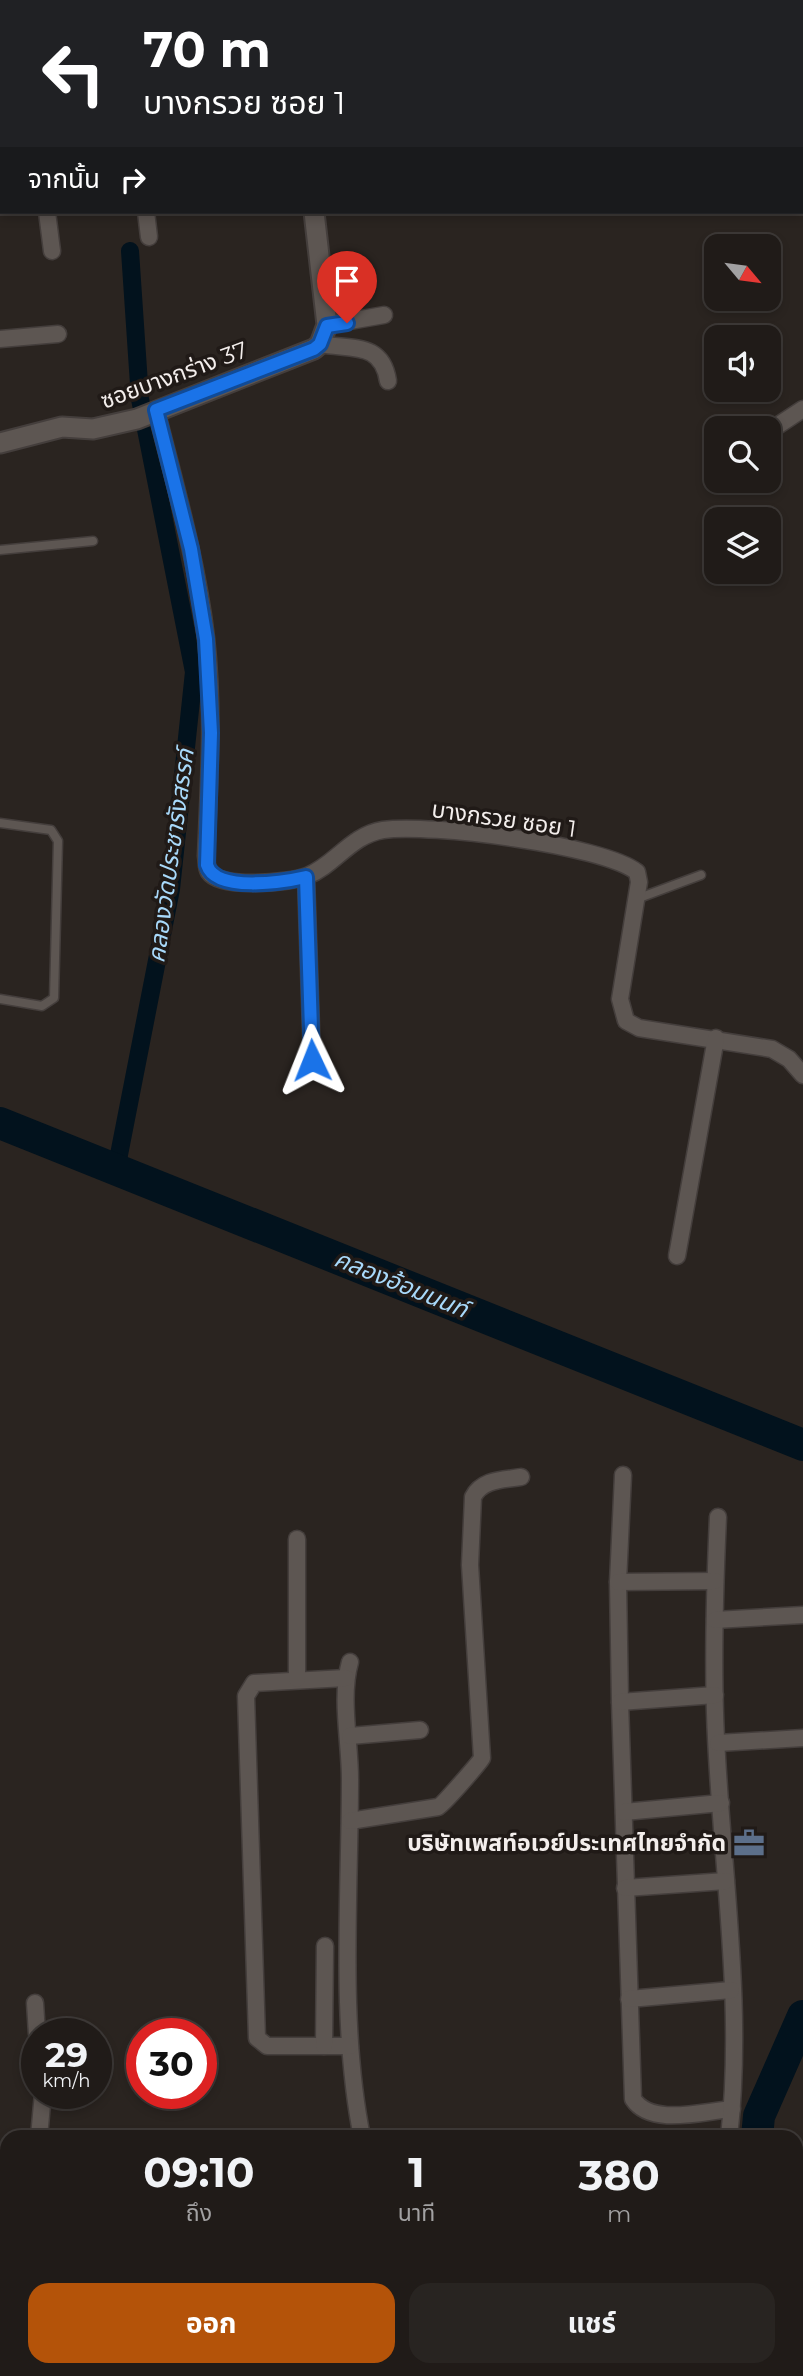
<!DOCTYPE html>
<html lang="th">
<head>
<meta charset="utf-8">
<style>
  :root { --surface:#201b18; --page:#282421; --text:#f1f3f6; --muted:#a2a1a2; --line:#3d3937; --accent:#b45309 }
  body { margin:0; font-family:Montserrat,"Noto Sans Thai",sans-serif; background:var(--page); color:var(--text); height:100vh; display:flex; flex-direction:column; font-size:26px; white-space:nowrap }
  * { box-sizing:border-box; margin:0 }
  p { font-size:23px; color:var(--muted) }
  .icon { flex:none; width:38px; height:38px; fill:none; stroke:currentColor; stroke-width:2; stroke-linecap:round; stroke-linejoin:round }
  .map { position:relative; flex:1; overflow:hidden }
  .drawer { position:absolute; left:0px; top:2130px; width:803px; height:247px; display:flex; flex-direction:column; background:var(--surface); border-radius:21px 21px 0 0; box-shadow:0 4px 10px #0003,0 0 0 2px var(--line) }
  .drawer>* { flex:none }
  .banner { position:absolute; left:0px; top:0px; width:803px; height:214px; box-shadow:0 4px 10px #0003,0 0 0 2px var(--line); background:#202124; color:#fff; overflow:hidden }
  .needle { width:46px; rotate:119deg }
  .tools { position:absolute; left:704px; top:234px; display:grid; gap:14px }
  .tools a { display:grid; place-items:center; width:77px; height:77px; border-radius:14px; background:var(--surface); box-shadow:0 4px 10px #0003,0 0 0 2px var(--line); font-size:35px }
  .speed { position:absolute; left:21px; top:2018px; display:flex; gap:14px; font-size:35px; font-weight:700; text-align:center }
  .speed>* { display:grid; place-content:center; width:91px; height:91px; border-radius:50%; background:var(--surface); box-shadow:0 4px 10px #0003,0 0 0 2px var(--line); line-height:1 }
  .speed small { font-size:18px; font-weight:400 }
  .speed .limit { border:10px solid #d22; background:#fff; color:#111 }
  .pin { position:absolute; display:grid; place-items:center; width:60px; height:60px; color:#fff; margin:-72px -30px; border-radius:50% 50% 50% 0; rotate:-45deg; box-shadow:0 0 7px #0007 }
  .pin .icon { rotate:45deg }
  .me { position:absolute; width:77px; margin:-38px; rotate:358deg; stroke-linejoin:round; filter:drop-shadow(0 0 5px #0008) }
  .turn { display:flex; align-items:center; gap:24px; height:147px; padding:0 28px; font-size:32px }
  .turn .icon { width:91px; height:91px; stroke-width:2.5 }
  .turn b { display:block; font-size:49px; line-height:60px }
  .then { display:flex; align-items:center; height:66px; padding:0 28px; background:#0003; gap:14px; font-size:26px }
  .eta { display:flex; justify-content:space-evenly; align-items:center; height:119px; text-align:center }
  .eta b { font-size:42px; font-weight:700; line-height:49px }
  .cta { display:flex; gap:14px; margin-top:auto; padding:14px 28px }
  .cta a { flex:1; height:80px; border-radius:21px; background:var(--accent); color:#fff; font-size:28px; font-weight:700; line-height:80px; text-align:center }
  .cta a+a { background:var(--page); color:var(--text) }
  .map>svg:first-child { display:block }
  .lines { fill:none; stroke-linecap:round; stroke-linejoin:round }
  .canal { stroke:#02121d; stroke-width:18 }
  .river { stroke:#02121d; stroke-width:32 }
  .service-casing { stroke:#443e3c; stroke-width:11 }
  .minor-casing { stroke:#443e3c; stroke-width:19 }
  .tertiary-casing { stroke:#443e3c; stroke-width:23 }
  .secondary-casing { stroke:#443e3c; stroke-width:23 }
  .primary-casing { stroke:#443e3c; stroke-width:23 }
  .service { stroke:#5d5652; stroke-width:8 }
  .minor { stroke:#5d5652; stroke-width:16 }
  .tertiary { stroke:#5d5652; stroke-width:19 }
  .secondary { stroke:#857255; stroke-width:19 }
  .primary { stroke:#ad8f57; stroke-width:19 }
  .route-casing { stroke:#114b97; stroke-width:18 }
  .route { stroke:#1a73e8; stroke-width:12 }
  .labels { text-anchor:middle; stroke-width:7; stroke-linejoin:round; paint-order:stroke }
  .street-label { font-size:23px; fill:#f3eeec; stroke:#201a17 }
  .poi-label { font-size:23px; font-weight:bold; fill:#f3eeec; stroke:#201a17; text-anchor:end }
  .water-label { font-size:24px; font-style:italic; fill:#a8d9fa; stroke:#201a17 }
</style>
</head>
<body>
<div class="map">
<svg width="803" height="2376" viewBox="0 0 803 2376">
  <rect width="100%" height="100%" fill="#2a2420"/>
  <g class="lines">
    <path class="canal" d="M116 1170 171 889 194 672 140 399 130 251"/>
    <g class="river">
      <path d="M0 1123 803 1445"/>
      <path d="M757 2137 759 2116 803 2016"/>
      <path d="M796 2222 803 2219"/>
    </g>
    <defs>
      <g id="service">
        <path d="M644 0 647 2"/>
        <path d="M692 0V2"/>
        <path d="M0 95 2 94"/>
        <path d="M0 550 93 541"/>
        <path d="M0 823 51 830 58 841 54 998 42 1006 0 999"/>
        <path d="M639 898 701 875"/>
        <path d="M21 2376V2370"/>
      </g>
      <g id="minor">
        <path d="M19 0V2"/>
        <path d="M123 0V2"/>
        <path d="M47 212 52 251"/>
        <path d="M146 212 149 237"/>
        <path d="M327 325 384 315"/>
        <path d="M0 339 58 334"/>
        <path d="M320 344C351 350 382 341 388 381"/>
        <path d="M156 410C175 485 197 561 206 638 214 711 209 784 206 856 207 861 206 867 209 872 220 889 289 883 307 876 335 865 351 835 383 830 429 823 603 845 637 872L639 882 620 999 626 1021 639 1028 772 1049 789 1059 803 1075"/>
        <path d="M768 432 803 409"/>
        <path d="M306 877 312 1060"/>
        <path d="M677 1256 716 1038"/>
        <path d="M623 1475 618 1582 620 1702 633 2099C651 2127 704 2111 732 2109"/>
        <path d="M718 1517C715 1582 713 1648 715 1713 719 1852 745 1998 729 2137"/>
        <path d="M618 1582 715 1581"/>
        <path d="M715 1620 803 1615"/>
        <path d="M350 1662C340 1697 350 1742 350 1779 350 1894 339 2024 362 2137"/>
        <path d="M346 1678 254 1683 246 1696 257 2038 267 2046H350"/>
        <path d="M297 1679V1539"/>
        <path d="M620 1702 715 1695"/>
        <path d="M350 1736 420 1730"/>
        <path d="M718 1743 803 1738"/>
        <path d="M624 1812 721 1803"/>
        <path d="M350 1821 438 1807C443 1805 480 1762 482 1758L470 1565 473 1497C482 1479 503 1480 521 1477"/>
        <path d="M625 1888 726 1881"/>
        <path d="M629 1999 731 1990"/>
        <path d="M35 2003 37 2034"/>
        <path d="M324 2046 325 1946"/>
        <path d="M39 2137 43 2093"/>
        <path d="M0 2338H7"/>
        <path d="M87 2370 98 2376"/>
        <path d="M758 2376 759 2370"/>
      </g>
      <g id="tertiary">
        <path d="M292 0V2"/>
        <path d="M0 443 62 427 93 429 137 419 314 349 320 344 327 325 314 212"/>
      </g>
      <g id="secondary">
        <path d="M0 2277 7 2281"/>
        <path d="M168 2370 180 2376"/>
        <path d="M416 2370 429 2376"/>
      </g>
      <g id="primary">
        <path d="M0 2157 7 2160"/>
        <path d="M0 2183 7 2187"/>
        <path d="M0 2240 7 2244"/>
        <path d="M233 2370 246 2376"/>
        <path d="M340 2370 353 2376"/>
      </g>
    </defs>
    <use href="#service" class="service-casing"/>
    <use href="#minor" class="minor-casing"/>
    <use href="#tertiary" class="tertiary-casing"/>
    <use href="#secondary" class="secondary-casing"/>
    <use href="#primary" class="primary-casing"/>
    <use href="#service" class="service"/>
    <use href="#minor" class="minor"/>
    <use href="#tertiary" class="tertiary"/>
    <use href="#secondary" class="secondary"/>
    <use href="#primary" class="primary"/>
  </g>
  <g class="lines">
    <defs>
      <path id="route" d="M312 1060 306 877C284 882 216 893 207 865L211 733 206 639 191 549 156 410 314 349 320 344 327 326 347 323"/>
    </defs>
    <use href="#route" class="route-casing"/>
    <use href="#route" class="route"/>
  </g>
  <defs>
    <symbol id="office-bare" viewBox="-9 -9 18 18"><path d="M-6-3h4V-5.5h4V-3h4V5H-6ZM-1-4.5V-3h2v-1.5ZM-6 0V1H6V0Z" fill="#5c6f8a" stroke="#201a17" stroke-width="2.5" paint-order="stroke"/></symbol>
  </defs>
  <g fill-rule="evenodd">
    <use href="#office-bare" x="727" y="1821" width="44" height="44"/>
  </g>
  <g class="labels">
    <g class="street-label">
      <text transform="translate(174 375) rotate(-20)" y="8">ซอยบางกร่าง 37</text>
      <text transform="translate(504 819) rotate(8)" y="8">บางกรวย ซอย 1</text>
    </g>
    <g class="poi-label">
      <text x="726" y="1851">บริษัทเพสท์อเวย์ประเทศไทยจำกัด</text>
    </g>
    <g class="water-label">
      <text transform="translate(171 856) rotate(-82)" y="8">คลองวัดประชารังสรรค์</text>
      <text transform="translate(401 1284) rotate(22)" y="8">คลองอ้อมนนท์</text>
    </g>
  </g>
</svg>
<div class="tools">
<a><svg class="needle" viewBox="-14 -14 28 28"><path d="M0-13l5 13h-10z" fill="#e53935"/><path d="M0 13l5-13h-10z" fill="#a2a1a2"/></svg></a>
<a><svg class="icon" aria-label="sound" viewBox="0 0 24 24"><path d="M4 9h4l5-4v14l-5-4H4zM17 9q2 3 0 6"/></svg></a>
<a><svg class="icon" aria-label="search" viewBox="0 0 24 24"><circle cx="10" cy="10" r="6"/><path d="M15 15l6 6"/></svg></a>
<a><svg class="icon" aria-label="layers" viewBox="0 0 24 24"><path d="M12 4l9 5-9 5-9-5zM3 14l9 5 9-5"/></svg></a>
</div>
<div class="speed"><div>29<small>km/h</small></div><div class="limit">30</div></div>
<div class="pin" style="left:347px;top:323px;background:#d93025"><svg class="icon" aria-label="arrive" viewBox="0 0 24 24"><path d="M6 21V4h12l-3 4 3 4H6"/></svg></div>
<svg class="me" style="left:312px;top:1060px" viewBox="-20 -20 40 40"><path d="M0-17L14 15 0 8-14 15z" fill="#1a73e8" stroke="#fff" stroke-width="4"/></svg>
<div class="banner">
<div class="turn"><svg class="icon" aria-label="left" viewBox="0 0 24 24"><path d="M17 20v-9H6M10 6l-5 5 5 5"/></svg><div><b>70 m</b>บางกรวย ซอย 1</div></div>
<div class="then">จากนั้น<svg class="icon" aria-label="right" viewBox="0 0 24 24"><path d="M7 20v-9h11M14 6l5 5-5 5"/></svg></div>
</div>
<section class="drawer">
<div class="eta">
<div><b>09:10</b><p>ถึง</p></div>
<div><b>1</b><p>นาที</p></div>
<div><b>380</b><p>m</p></div>
</div>
<div class="cta"><a>ออก</a><a>แชร์</a></div>
</section>
</div>
</body>
</html>
